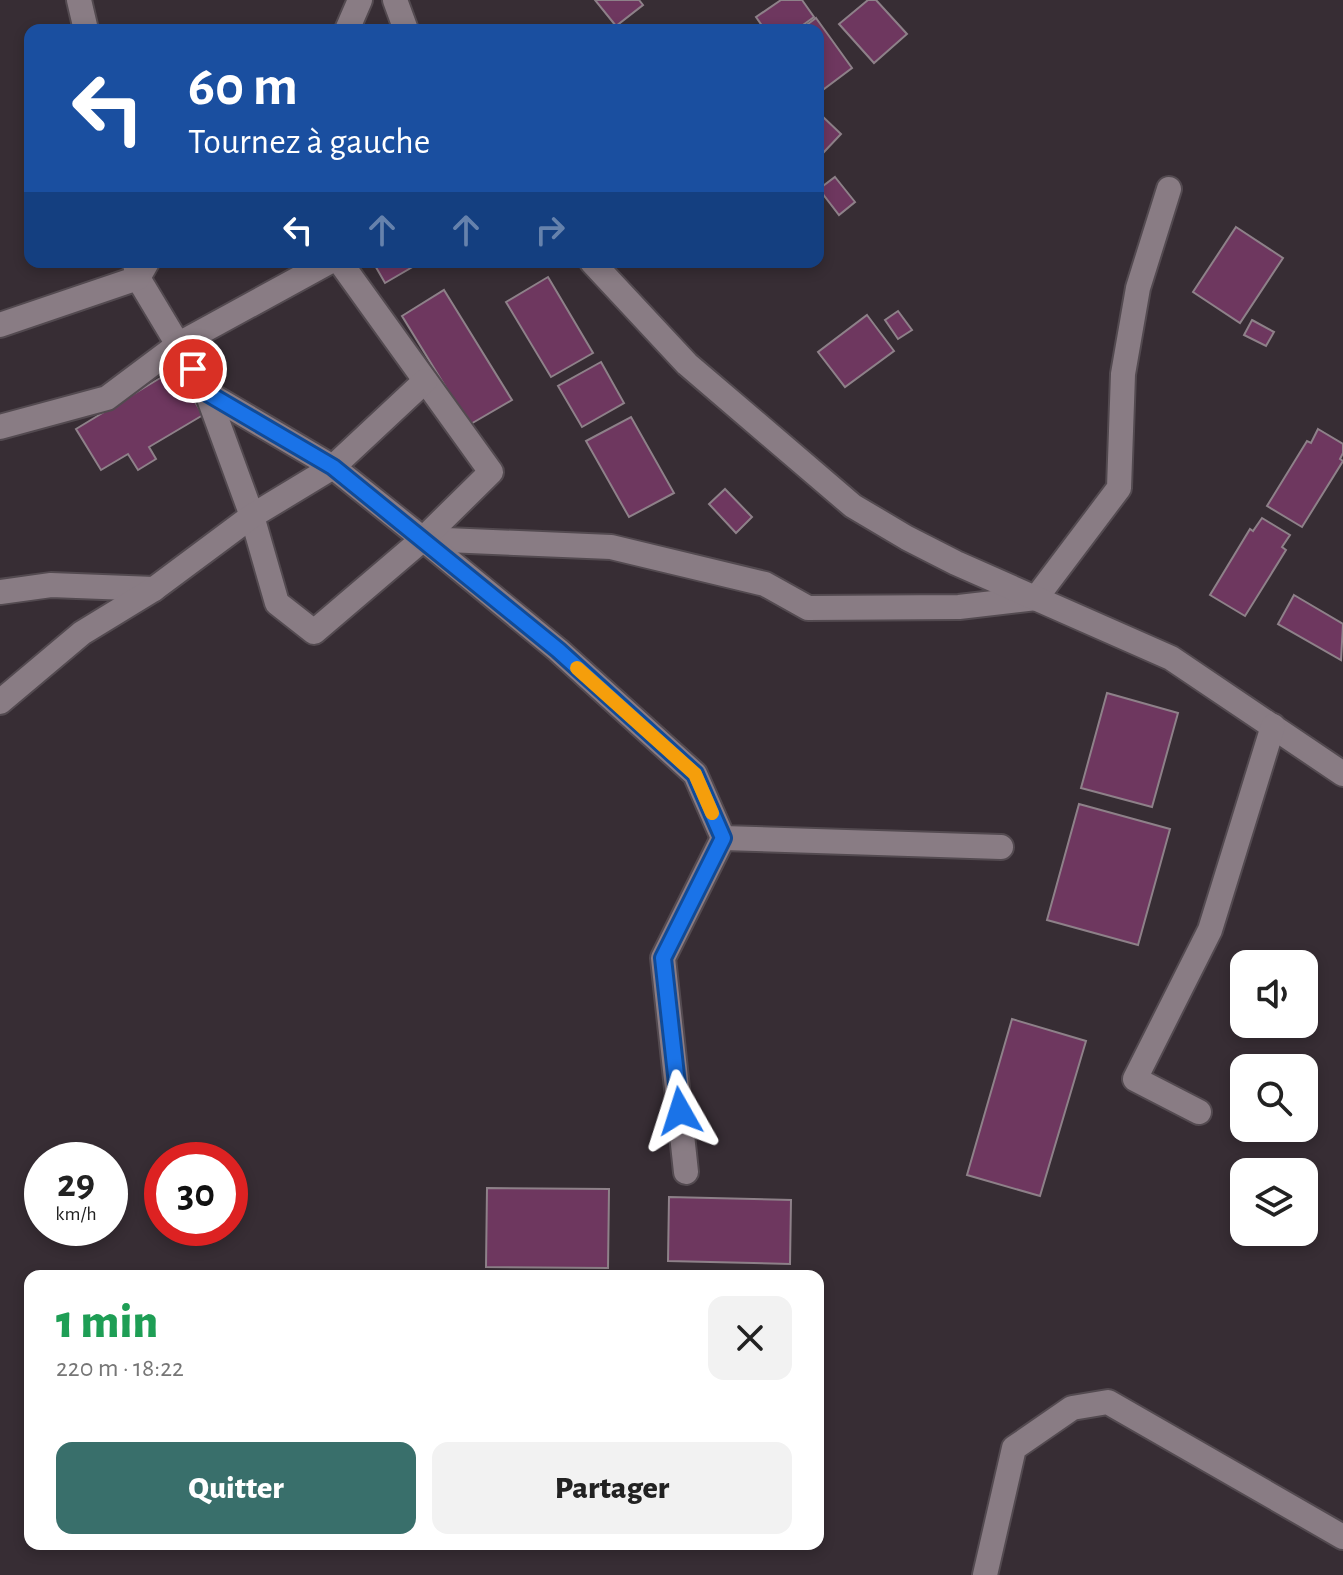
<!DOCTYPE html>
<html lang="fr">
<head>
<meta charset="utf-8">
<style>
  :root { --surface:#fff; --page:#f2f2f2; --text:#222; --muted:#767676; --accent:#396f6b }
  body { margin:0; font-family:"Alegreya Sans",sans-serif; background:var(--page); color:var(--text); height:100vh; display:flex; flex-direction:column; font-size:30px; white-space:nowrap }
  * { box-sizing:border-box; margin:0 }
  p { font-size:26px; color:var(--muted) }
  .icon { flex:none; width:44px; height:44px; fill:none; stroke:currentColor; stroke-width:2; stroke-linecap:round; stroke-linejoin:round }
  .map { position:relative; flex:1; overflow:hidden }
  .details { position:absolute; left:24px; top:1270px; width:800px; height:280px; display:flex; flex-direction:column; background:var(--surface); border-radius:16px; box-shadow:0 4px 12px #0003 }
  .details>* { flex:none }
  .banner { position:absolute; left:24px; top:24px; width:800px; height:244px; border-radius:16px; box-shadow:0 4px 12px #0003; background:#1a4fa0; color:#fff; overflow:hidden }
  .fabs { position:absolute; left:1230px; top:950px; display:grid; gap:16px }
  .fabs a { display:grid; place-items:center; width:88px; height:88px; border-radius:16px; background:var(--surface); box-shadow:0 4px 12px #0003; font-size:40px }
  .speed { position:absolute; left:24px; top:1142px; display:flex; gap:16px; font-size:40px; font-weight:700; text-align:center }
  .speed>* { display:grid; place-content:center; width:104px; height:104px; border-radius:50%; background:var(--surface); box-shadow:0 4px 12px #0003; line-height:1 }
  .speed small { font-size:20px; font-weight:400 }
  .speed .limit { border:12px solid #d22; background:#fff; color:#111 }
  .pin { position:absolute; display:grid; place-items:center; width:68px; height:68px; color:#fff; margin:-34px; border:4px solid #fff; border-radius:50%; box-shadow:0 2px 8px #0007 }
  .me { position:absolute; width:88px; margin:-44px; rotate:354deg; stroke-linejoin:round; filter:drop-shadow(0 0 6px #0008) }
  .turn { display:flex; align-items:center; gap:28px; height:168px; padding:0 32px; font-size:36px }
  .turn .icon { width:104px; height:104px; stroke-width:2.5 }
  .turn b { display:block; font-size:56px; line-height:68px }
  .lanes { display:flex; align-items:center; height:76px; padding:0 32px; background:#0003; justify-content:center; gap:40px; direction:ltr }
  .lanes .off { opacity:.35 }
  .round { display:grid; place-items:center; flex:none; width:84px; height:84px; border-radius:16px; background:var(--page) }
  .summary { display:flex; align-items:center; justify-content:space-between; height:136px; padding:0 32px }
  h1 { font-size:48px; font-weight:800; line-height:60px; color:#1e9e55 }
  .cta { display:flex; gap:16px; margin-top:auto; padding:16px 32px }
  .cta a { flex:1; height:92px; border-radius:16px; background:var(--accent); color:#fff; font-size:32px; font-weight:800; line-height:92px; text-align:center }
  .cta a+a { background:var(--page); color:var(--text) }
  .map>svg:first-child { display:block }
  .building { fill:#6e375f; stroke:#8e8189; stroke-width:2 }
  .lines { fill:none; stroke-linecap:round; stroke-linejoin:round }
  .minor-casing { stroke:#534a50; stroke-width:28 }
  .minor { stroke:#897c84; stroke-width:24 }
  .route-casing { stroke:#114b97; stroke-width:20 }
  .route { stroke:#1a73e8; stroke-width:14 }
  .slow { stroke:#f59e0b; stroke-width:14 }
</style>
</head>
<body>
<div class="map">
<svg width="1343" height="1575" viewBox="0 0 1343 1575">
  <rect width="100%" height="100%" fill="#372d34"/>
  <g class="building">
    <path d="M595 0H639L643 5 616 26Z"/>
    <path d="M781 0H802L814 17 796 30H765L756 17Z"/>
    <path d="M868 0H876L907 34 874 63 839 24Z"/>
    <path d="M816 18 852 68 820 92 818 30H800Z"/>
    <path d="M821 115 841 134 824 152 818 146V119Z"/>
    <path d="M835 177 855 202 839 215 819 189Z"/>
    <path d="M1236 227 1283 258 1240 323 1193 292Z"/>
    <path d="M373 262H421L385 283Z"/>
    <path d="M548 277 593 353 551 377 506 302Z"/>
    <path d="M444 290 512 400 469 425 402 316Z"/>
    <path d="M898 311 912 330 898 339 885 320Z"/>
    <path d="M867 315 894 351 845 387 818 352Z"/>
    <path d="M1252 320 1274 332 1266 346 1244 335Z"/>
    <path d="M601 362 624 403 582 427 558 386Z"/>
    <path d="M175 369 203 415 149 447 156 459 138 470 128 454 101 470 76 429Z"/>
    <path d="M631 417 674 493 629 517 586 441Z"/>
    <path d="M1318 429 1343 444V453L1340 459 1343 461 1302 527 1267 506 1307 441 1311 443Z"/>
    <path d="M725 489 752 517 736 533 709 504Z"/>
    <path d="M1262 518 1290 535 1282 547 1286 550 1245 616 1210 595 1250 529 1253 531Z"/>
    <path d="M1294 595 1343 624 1341 660 1278 624Z"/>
    <path d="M1107 693 1178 713 1152 807 1081 788Z"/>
    <path d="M1079 804 1170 829 1138 945 1047 920Z"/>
    <path d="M1012 1019 1086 1041 1040 1196 967 1175Z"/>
    <path d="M487 1188 609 1189 608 1268 486 1267Z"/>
    <path d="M669 1197 791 1200 790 1264 668 1261Z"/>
  </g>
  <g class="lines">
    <defs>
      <g id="minor">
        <path d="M79 0 86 30"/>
        <path d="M395 0 406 30"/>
        <path d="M347 30 360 0"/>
        <path d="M147 262 138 278 207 393 333 467 423 539 611 547 765 584 808 608 959 607 1036 598 1119 488 1123 374 1138 288 1169 189"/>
        <path d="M592 262 687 364 853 506 907 538 956 563 1171 658 1343 774"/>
        <path d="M0 325 138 278 135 264"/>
        <path d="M207 393 252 516 277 603 314 632 423 539 491 472 340 262"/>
        <path d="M0 427 107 398 179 344 329 262"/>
        <path d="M423 539 558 650 695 774 723 838 1001 847"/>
        <path d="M0 592 51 585 154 589"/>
        <path d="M0 702 82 633 154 589 252 516 333 467 425 381"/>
        <path d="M1199 1112 1135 1079 1210 930 1273 726"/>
        <path d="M686 1172 663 958 723 838"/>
        <path d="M985 1575 1014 1448 1072 1408 1108 1402 1343 1537"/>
      </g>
    </defs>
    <use href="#minor" class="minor-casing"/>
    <use href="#minor" class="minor"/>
  </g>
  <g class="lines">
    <defs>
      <path id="route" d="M193 369 207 393 333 467 558 650 695 774 723 838 663 958 680 1111"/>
    </defs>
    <use href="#route" class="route-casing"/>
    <use href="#route" class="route"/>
    <path class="slow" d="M577 668 695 774 712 813"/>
  </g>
</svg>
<div class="fabs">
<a><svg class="icon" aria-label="sound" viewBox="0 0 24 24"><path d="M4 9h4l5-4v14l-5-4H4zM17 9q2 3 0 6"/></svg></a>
<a><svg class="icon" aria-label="search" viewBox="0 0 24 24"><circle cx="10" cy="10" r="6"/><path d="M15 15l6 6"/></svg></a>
<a><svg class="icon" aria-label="layers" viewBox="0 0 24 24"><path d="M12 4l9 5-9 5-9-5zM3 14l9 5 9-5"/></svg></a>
</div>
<div class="speed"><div>29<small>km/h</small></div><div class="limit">30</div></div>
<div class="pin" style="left:193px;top:369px;background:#d93025"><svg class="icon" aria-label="arrive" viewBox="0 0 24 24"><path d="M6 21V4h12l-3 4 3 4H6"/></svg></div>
<svg class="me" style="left:680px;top:1111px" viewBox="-20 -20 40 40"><path d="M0-17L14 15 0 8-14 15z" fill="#1a73e8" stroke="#fff" stroke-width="4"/></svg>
<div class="banner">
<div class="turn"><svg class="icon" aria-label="left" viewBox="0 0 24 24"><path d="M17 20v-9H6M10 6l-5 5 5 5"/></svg><div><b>60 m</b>Tournez à gauche</div></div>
<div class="lanes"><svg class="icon" aria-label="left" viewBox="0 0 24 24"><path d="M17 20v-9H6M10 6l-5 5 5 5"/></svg><svg class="icon off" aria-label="ahead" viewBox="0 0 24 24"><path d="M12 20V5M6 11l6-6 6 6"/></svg><svg class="icon off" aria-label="ahead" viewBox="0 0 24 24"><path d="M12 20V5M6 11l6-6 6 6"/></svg><svg class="icon off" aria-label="right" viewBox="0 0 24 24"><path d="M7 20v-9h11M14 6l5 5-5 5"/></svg></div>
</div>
<section class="details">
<div class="summary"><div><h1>1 min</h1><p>220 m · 18:22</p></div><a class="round"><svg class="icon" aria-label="close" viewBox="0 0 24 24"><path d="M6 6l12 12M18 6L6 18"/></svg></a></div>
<div class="cta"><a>Quitter</a><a>Partager</a></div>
</section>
</div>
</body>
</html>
